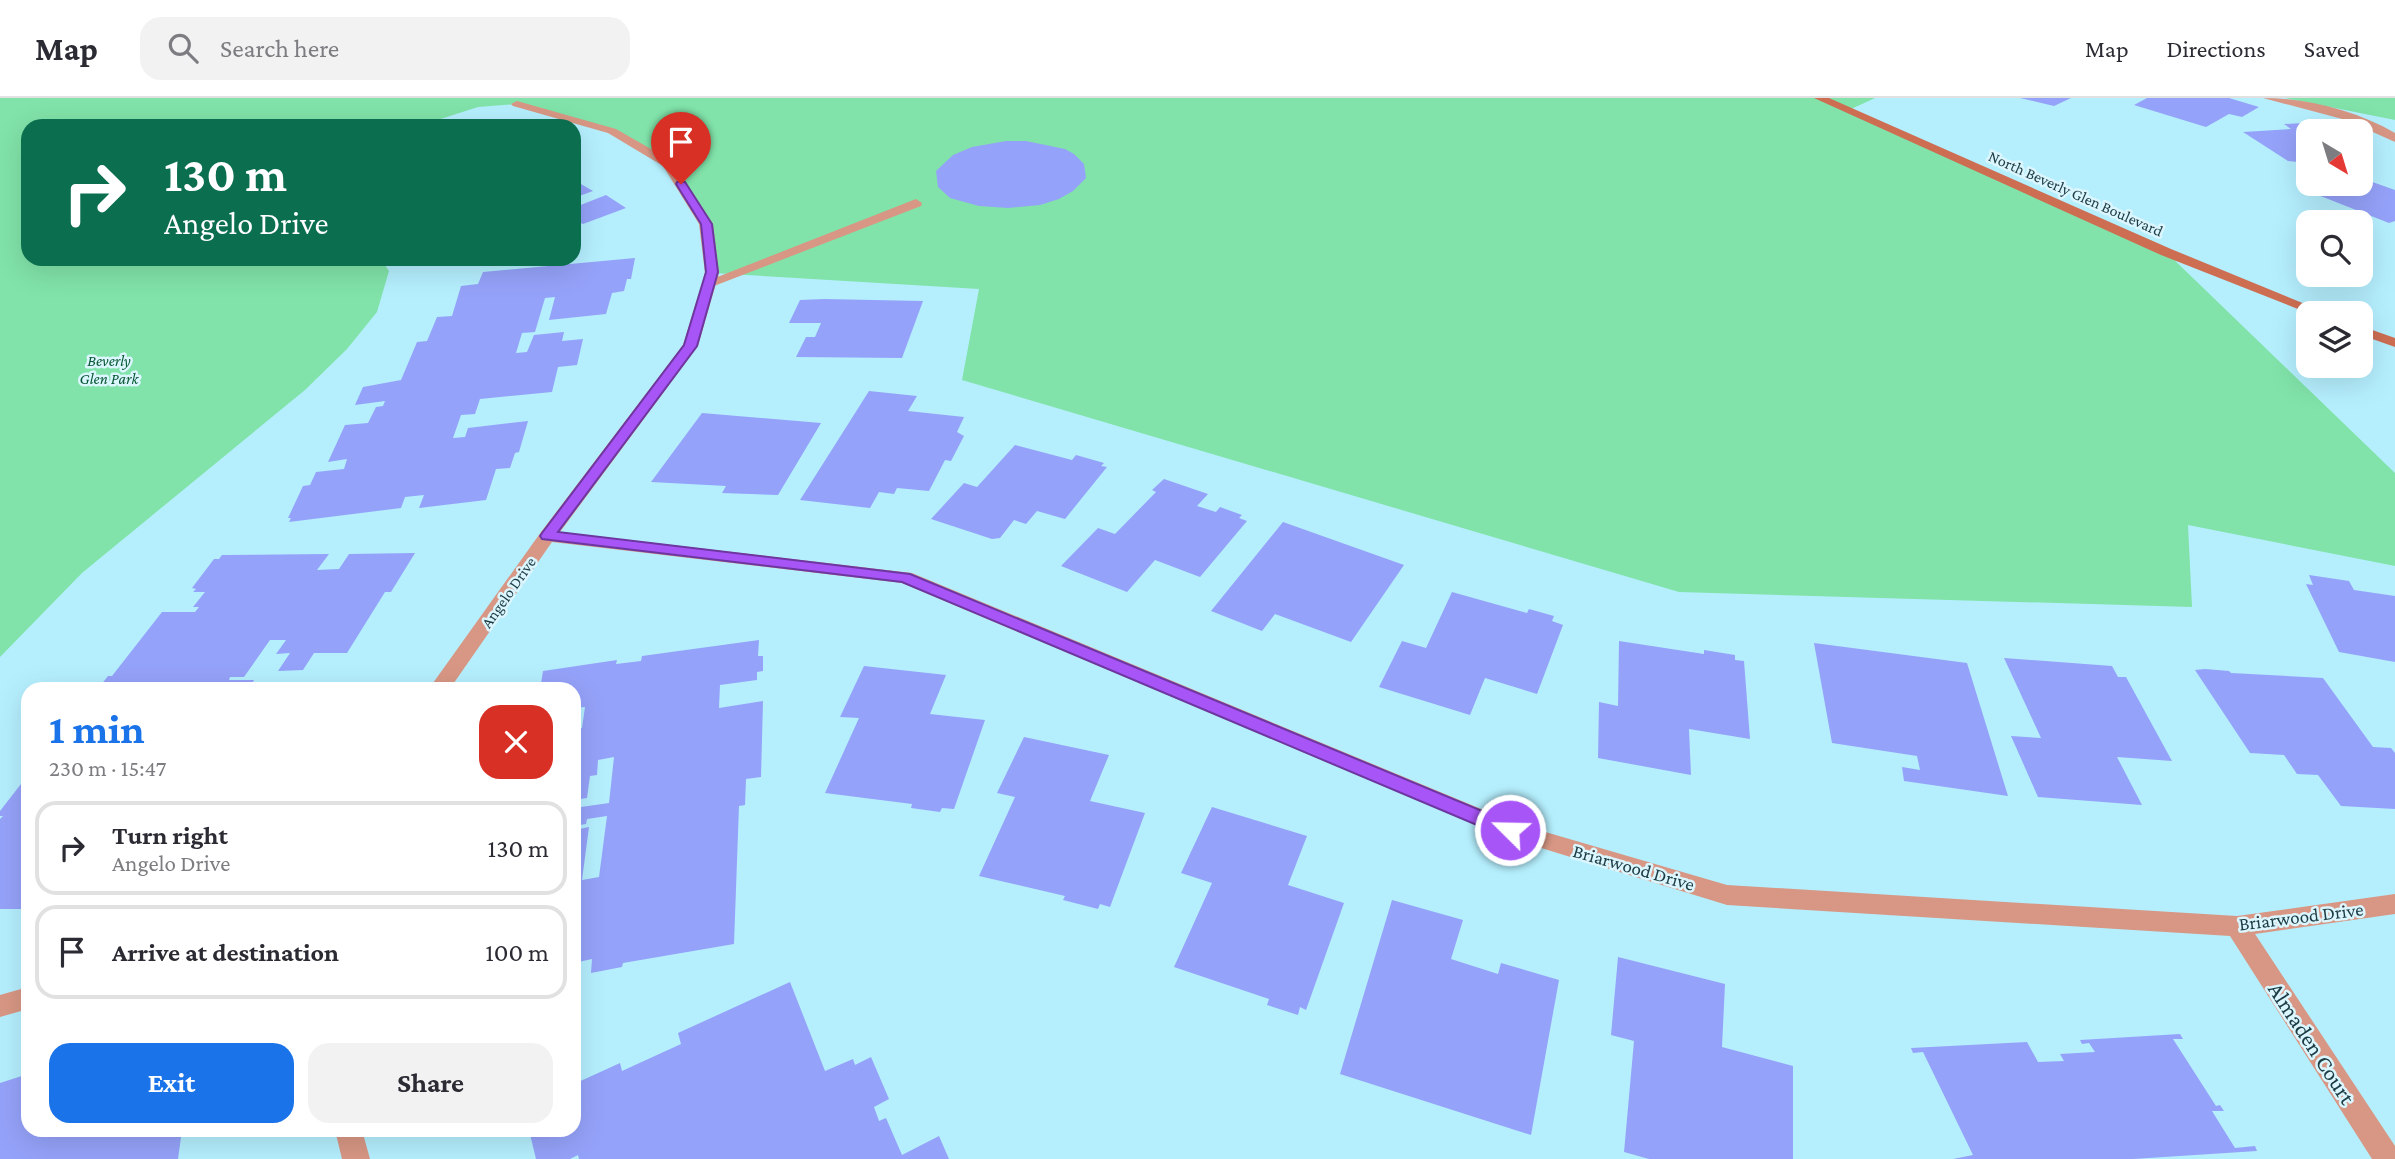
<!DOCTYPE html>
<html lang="en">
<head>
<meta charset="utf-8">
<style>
  :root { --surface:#fff; --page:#f2f2f3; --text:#2b2b33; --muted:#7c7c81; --line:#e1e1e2; --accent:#1a73e8 }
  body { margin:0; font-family:"Crimson Pro",serif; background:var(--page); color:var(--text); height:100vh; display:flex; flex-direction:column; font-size:26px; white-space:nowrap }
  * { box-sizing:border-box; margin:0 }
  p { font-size:23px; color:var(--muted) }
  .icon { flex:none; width:38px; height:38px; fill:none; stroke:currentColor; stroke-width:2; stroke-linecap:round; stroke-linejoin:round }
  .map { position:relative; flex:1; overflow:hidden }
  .sheet { position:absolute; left:21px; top:584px; width:560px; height:455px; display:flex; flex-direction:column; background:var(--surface); border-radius:21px; box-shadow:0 7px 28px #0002 }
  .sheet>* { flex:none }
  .hud { position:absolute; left:21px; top:21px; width:560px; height:147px; border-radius:21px; box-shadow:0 7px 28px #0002; background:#0b6e4f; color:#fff; overflow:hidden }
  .needle { width:46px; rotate:142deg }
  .tools { position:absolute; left:2296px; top:21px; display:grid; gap:14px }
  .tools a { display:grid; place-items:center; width:77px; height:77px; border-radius:14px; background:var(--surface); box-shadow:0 7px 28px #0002; font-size:35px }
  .pin { position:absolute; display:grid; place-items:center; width:60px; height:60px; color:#fff; margin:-72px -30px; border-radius:50% 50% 50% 0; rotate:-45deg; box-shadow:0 0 7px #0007 }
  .pin .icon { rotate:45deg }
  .me { position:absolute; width:77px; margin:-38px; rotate:293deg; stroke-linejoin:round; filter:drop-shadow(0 0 5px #0008) }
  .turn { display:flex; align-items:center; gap:24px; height:147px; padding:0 28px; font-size:32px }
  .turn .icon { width:91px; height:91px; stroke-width:2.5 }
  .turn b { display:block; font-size:49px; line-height:60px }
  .round { display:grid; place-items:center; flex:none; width:74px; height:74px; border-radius:21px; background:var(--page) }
  .head { display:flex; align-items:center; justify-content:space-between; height:119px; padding:0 28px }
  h1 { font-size:42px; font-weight:700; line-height:52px; color:var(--accent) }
  .cta { display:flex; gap:14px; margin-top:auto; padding:14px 28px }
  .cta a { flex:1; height:80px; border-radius:21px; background:var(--accent); color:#fff; font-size:28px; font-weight:700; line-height:80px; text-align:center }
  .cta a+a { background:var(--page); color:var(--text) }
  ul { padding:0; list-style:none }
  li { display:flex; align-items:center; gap:21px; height:94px; margin:0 14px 10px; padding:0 14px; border:4px solid var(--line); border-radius:21px }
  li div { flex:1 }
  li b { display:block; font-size:26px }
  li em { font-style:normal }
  header { display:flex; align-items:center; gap:42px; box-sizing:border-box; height:98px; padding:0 35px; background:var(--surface); border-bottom:2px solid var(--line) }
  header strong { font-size:33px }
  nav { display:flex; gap:38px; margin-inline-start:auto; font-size:24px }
  .search { width:490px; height:63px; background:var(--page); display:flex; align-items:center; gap:18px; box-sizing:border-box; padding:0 24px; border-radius:21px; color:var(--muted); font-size:26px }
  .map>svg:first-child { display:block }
  .green { fill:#81e3a9 }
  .building { fill:#95a2f9 }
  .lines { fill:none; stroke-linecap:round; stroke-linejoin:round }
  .service { fill:#d89784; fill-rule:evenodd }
  .minor { fill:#d89784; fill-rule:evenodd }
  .secondary { fill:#cd6e53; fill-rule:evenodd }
  .route { fill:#a855f7; stroke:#6d37a1; stroke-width:2 }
  .labels { text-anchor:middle; stroke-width:5; stroke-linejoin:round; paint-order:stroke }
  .far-street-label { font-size:16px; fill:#1c3b42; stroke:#dbf6fe }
  .far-park-label { font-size:16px; font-style:italic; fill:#085833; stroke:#dbf6fe }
  .street-label { font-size:19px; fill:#1c3b42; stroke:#dbf6fe }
  .near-street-label { font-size:23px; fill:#1c3b42; stroke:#dbf6fe }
</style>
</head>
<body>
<header>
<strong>Map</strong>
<div class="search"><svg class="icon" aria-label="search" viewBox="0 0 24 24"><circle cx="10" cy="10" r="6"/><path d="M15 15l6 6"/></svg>Search here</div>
<nav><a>Map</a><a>Directions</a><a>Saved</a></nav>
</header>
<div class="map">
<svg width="2395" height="1061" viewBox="0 0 2395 1061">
  <rect width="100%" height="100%" fill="#b5effe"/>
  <g class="green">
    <path d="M0 0H1875L1849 12 2166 154 2395 375V468L2188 427 2192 509 1679 494 962 282 979 191 712 175 706 126 668 66 612 33 518 6 478 9 419 28H28V161H381L389 173 377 214 347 251 305 292 82 475 0 559Z"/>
    <path d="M2285 0H2395V22Z"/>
  </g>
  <g class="building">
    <path d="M2020 0H2071L2054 8Z"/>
    <path d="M2147 0H2229L2259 9 2242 19 2229 16 2206 29 2134 7Z"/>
    <path d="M2323 24 2341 33H2308V65L2288 63 2243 34 2291 31 2284 26Z"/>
    <path d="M1006 43H1026L1065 51 1074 56 1084 66 1086 80 1073 93 1059 101 1040 107 1008 110 979 108 950 100 938 89 936 73 953 57 972 49Z"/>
    <path d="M2361 80 2395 92V123L2389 125 2318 97 2322 96 2317 94 2328 90 2361 86Z"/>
    <path d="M574 82 593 93 574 100Z"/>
    <path d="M606 97 626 110 583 126 574 122V105L578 108Z"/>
    <path d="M635 160 631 181H627L624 193 612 195 606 216 549 222 555 199 545 200 535 234 522 235 516 255 527 254 534 237 564 234 562 243 583 241 577 267 558 269 552 294 480 301 475 316 461 317 453 340 465 339 468 330 528 323 519 354 515 355 510 370 496 371 486 402 419 410 424 397 405 399 401 410 289 424 291 420H288L303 388 310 387 316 374 344 371 347 361 328 364 345 327 368 325 376 309 383 308 385 303 355 307 363 289 401 282 417 244 427 243 437 219 452 218 461 188 478 186 483 174Z"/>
    <path d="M824 201 923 203 902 260 796 259 806 239H815L821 225H789L800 202Z"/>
    <path d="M869 293 917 298 908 313 964 319 957 334 964 338 951 363 945 362 929 393 897 390 894 396 879 394 870 410 800 402Z"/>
    <path d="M702 315 821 325 778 397 722 395 726 388 651 384Z"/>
    <path d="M1015 347 1072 362 1076 357 1104 365 1101 368 1107 369 1065 421 1037 413 1026 426 1014 422 1000 440 992 441 931 421 964 385 977 389Z"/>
    <path d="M1164 381 1208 396 1197 408 1216 414 1220 409 1242 417 1239 420 1247 423 1200 479 1155 462 1127 494 1061 468 1098 430 1115 436 1156 394 1152 392Z"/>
    <path d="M1283 424 1404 467 1351 544 1275 516 1262 533 1211 513Z"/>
    <path d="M415 455 391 494H385L347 555H314L303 572 278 573 290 555 276 556 286 542H270L244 579H230L229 582H254L251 587 282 586 279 592H97L108 578H112L162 514H195L199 509H193L205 494H193L196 491 192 490 214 461H219L222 457 329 456 317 472 339 471 349 456Z"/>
    <path d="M2309 477 2349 483 2354 492 2395 498V564L2339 554 2306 486 2313 487Z"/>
    <path d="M1452 494 1527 515 1529 511 1554 518 1552 523 1563 527 1537 596 1485 580 1470 617 1379 589 1402 543 1426 550Z"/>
    <path d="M759 542 758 558H763V573L757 574V582L720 587 719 610 763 603 761 679 746 681 745 707 739 708 734 846 623 865 622 869 591 875 592 861 574 865V732L589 729 582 782 599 779 607 718 587 721 586 726 574 728V710L609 705 614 659 598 662 597 677 590 678 587 700 574 702V632L582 630 585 609 574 610V592H540L543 573 617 562 616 566 641 563 642 558Z"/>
    <path d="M1619 543 1704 556V552L1735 557V562L1744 563 1750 641 1689 631 1691 677 1598 660 1599 604 1618 608Z"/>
    <path d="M1814 545 1967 565 2008 698 1904 683 1902 669 1920 672 1917 658 1832 645Z"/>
    <path d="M2004 560 2112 568 2118 579H2126L2172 663 2117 659 2142 707 2038 699 2011 638 2041 640Z"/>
    <path d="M864 568 946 577 930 616 985 622 954 711 942 710 940 714 911 710 912 706 825 695 859 620 840 619Z"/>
    <path d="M2205 571 2229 573 2231 575 2323 580 2373 649 2391 650 2395 655V711L2341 708 2318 677 2297 676 2284 657 2250 655 2195 572Z"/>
    <path d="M1024 639 1109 657 1090 703 1145 715 1110 809 1100 806 1098 811 1063 802 1065 798 979 778 1015 699 997 695Z"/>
    <path d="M28 677V811H0V721L3 718H0V713Z"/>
    <path d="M1212 709 1307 738 1288 787 1344 805 1306 912 1300 909 1298 917 1267 907 1269 901 1174 869 1212 785 1181 775Z"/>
    <path d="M1392 802 1463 822 1451 861 1498 876 1501 865 1559 882 1531 1037 1340 976Z"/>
    <path d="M1618 859 1725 886 1722 949 1793 968V1061H1649L1624 1054 1634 943 1611 937Z"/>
    <path d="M790 884 825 973 853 961 855 967 871 959 889 1001 874 1009 879 1023 886 1020 902 1057 939 1038 949 1061H579L578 1057 570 1061H536L529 1032H574V986L620 965 622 973 681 946 678 935Z"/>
    <path d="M2180 936 2183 941H2173L2216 1008 2220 1007 2224 1013H2212L2235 1050 2255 1048 2257 1053 2133 1061H1953L1973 1057 1923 954 1913 955 1911 950 2027 944 2038 964 2064 963 2060 956 2095 954 2089 945 2082 946 2080 942Z"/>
    <path d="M28 976V1032H182L178 1061H0V985Z"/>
  </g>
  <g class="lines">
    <g class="service">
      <path d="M2263 0C2307 0 2357 13 2395 35V44L2346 22Z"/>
      <path d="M916 101 922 105 921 108 714 188H704L702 185Z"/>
      <path d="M28 889V911L0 919V897Z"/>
    </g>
    <g class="minor">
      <path d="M517 3 616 31 672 63 713 126 719 175 698 248 560 434 912 475 1515 725 1727 787 2237 818 2395 796V816L2255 836 2395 1048V1061H2372L2230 838 1727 807 1502 738 902 485 552 444 449 592H428L541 434 683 247 705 175 699 126 663 68 608 35 513 8 511 6Z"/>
      <path d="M335 1032H362L370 1061H342Z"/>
    </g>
    <g class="secondary">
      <path d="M1814 0H1829L2171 151 2327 215H2308L2161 157Z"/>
      <path d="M2361 228 2395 240V249L2361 237Z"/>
    </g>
  </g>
  <path class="route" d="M677 84H685L712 126 718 174 697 248 558 434 910 476 1516 727 1519 732 1516 738 1510 740 1503 738 902 484 542 441 540 438 542 435 684 247 706 174 701 126 676 86Z"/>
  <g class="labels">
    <g class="far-street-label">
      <text transform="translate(2076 95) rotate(24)" y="6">North Beverly Glen Boulevard</text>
      <text transform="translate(508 494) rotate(-55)" y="6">Angelo Drive</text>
    </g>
    <g class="far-park-label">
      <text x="109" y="268">Beverly<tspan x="109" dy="18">Glen Park</tspan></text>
    </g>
    <g class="street-label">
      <text transform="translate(1634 769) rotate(16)" y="7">Briarwood Drive</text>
      <text transform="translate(2301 818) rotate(-7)" y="7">Briarwood Drive</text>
    </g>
    <g class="near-street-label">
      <text transform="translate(2312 945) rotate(57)" y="8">Almaden Court</text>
    </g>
  </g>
</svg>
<div class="tools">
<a><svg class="needle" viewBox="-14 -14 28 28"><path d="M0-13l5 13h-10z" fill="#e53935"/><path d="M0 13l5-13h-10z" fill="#7c7c81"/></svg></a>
<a><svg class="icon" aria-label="search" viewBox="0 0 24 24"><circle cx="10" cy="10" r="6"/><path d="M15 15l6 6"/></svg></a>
<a><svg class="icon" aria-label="layers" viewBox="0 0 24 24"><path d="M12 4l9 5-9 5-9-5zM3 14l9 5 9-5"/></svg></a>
</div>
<div class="pin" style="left:681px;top:86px;background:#d93025"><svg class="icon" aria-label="arrive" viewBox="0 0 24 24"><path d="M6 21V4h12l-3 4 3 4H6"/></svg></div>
<svg class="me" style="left:1510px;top:732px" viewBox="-20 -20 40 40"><circle r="17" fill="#a855f7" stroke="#fff" stroke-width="3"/><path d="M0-11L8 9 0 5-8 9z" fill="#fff"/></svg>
<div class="hud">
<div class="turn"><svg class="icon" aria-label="right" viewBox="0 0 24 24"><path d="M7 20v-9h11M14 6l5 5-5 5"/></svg><div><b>130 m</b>Angelo Drive</div></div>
</div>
<section class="sheet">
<div class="head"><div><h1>1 min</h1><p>230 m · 15:47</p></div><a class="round" style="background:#d93025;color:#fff"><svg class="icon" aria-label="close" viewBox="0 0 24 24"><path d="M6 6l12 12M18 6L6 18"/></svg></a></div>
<ul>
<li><svg class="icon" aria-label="right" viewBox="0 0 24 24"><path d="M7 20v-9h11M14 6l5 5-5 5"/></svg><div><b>Turn right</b><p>Angelo Drive</p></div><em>130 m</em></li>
<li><svg class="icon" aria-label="arrive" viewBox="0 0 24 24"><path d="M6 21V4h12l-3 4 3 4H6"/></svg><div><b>Arrive at destination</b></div><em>100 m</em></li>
</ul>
<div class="cta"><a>Exit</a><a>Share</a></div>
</section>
</div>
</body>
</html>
